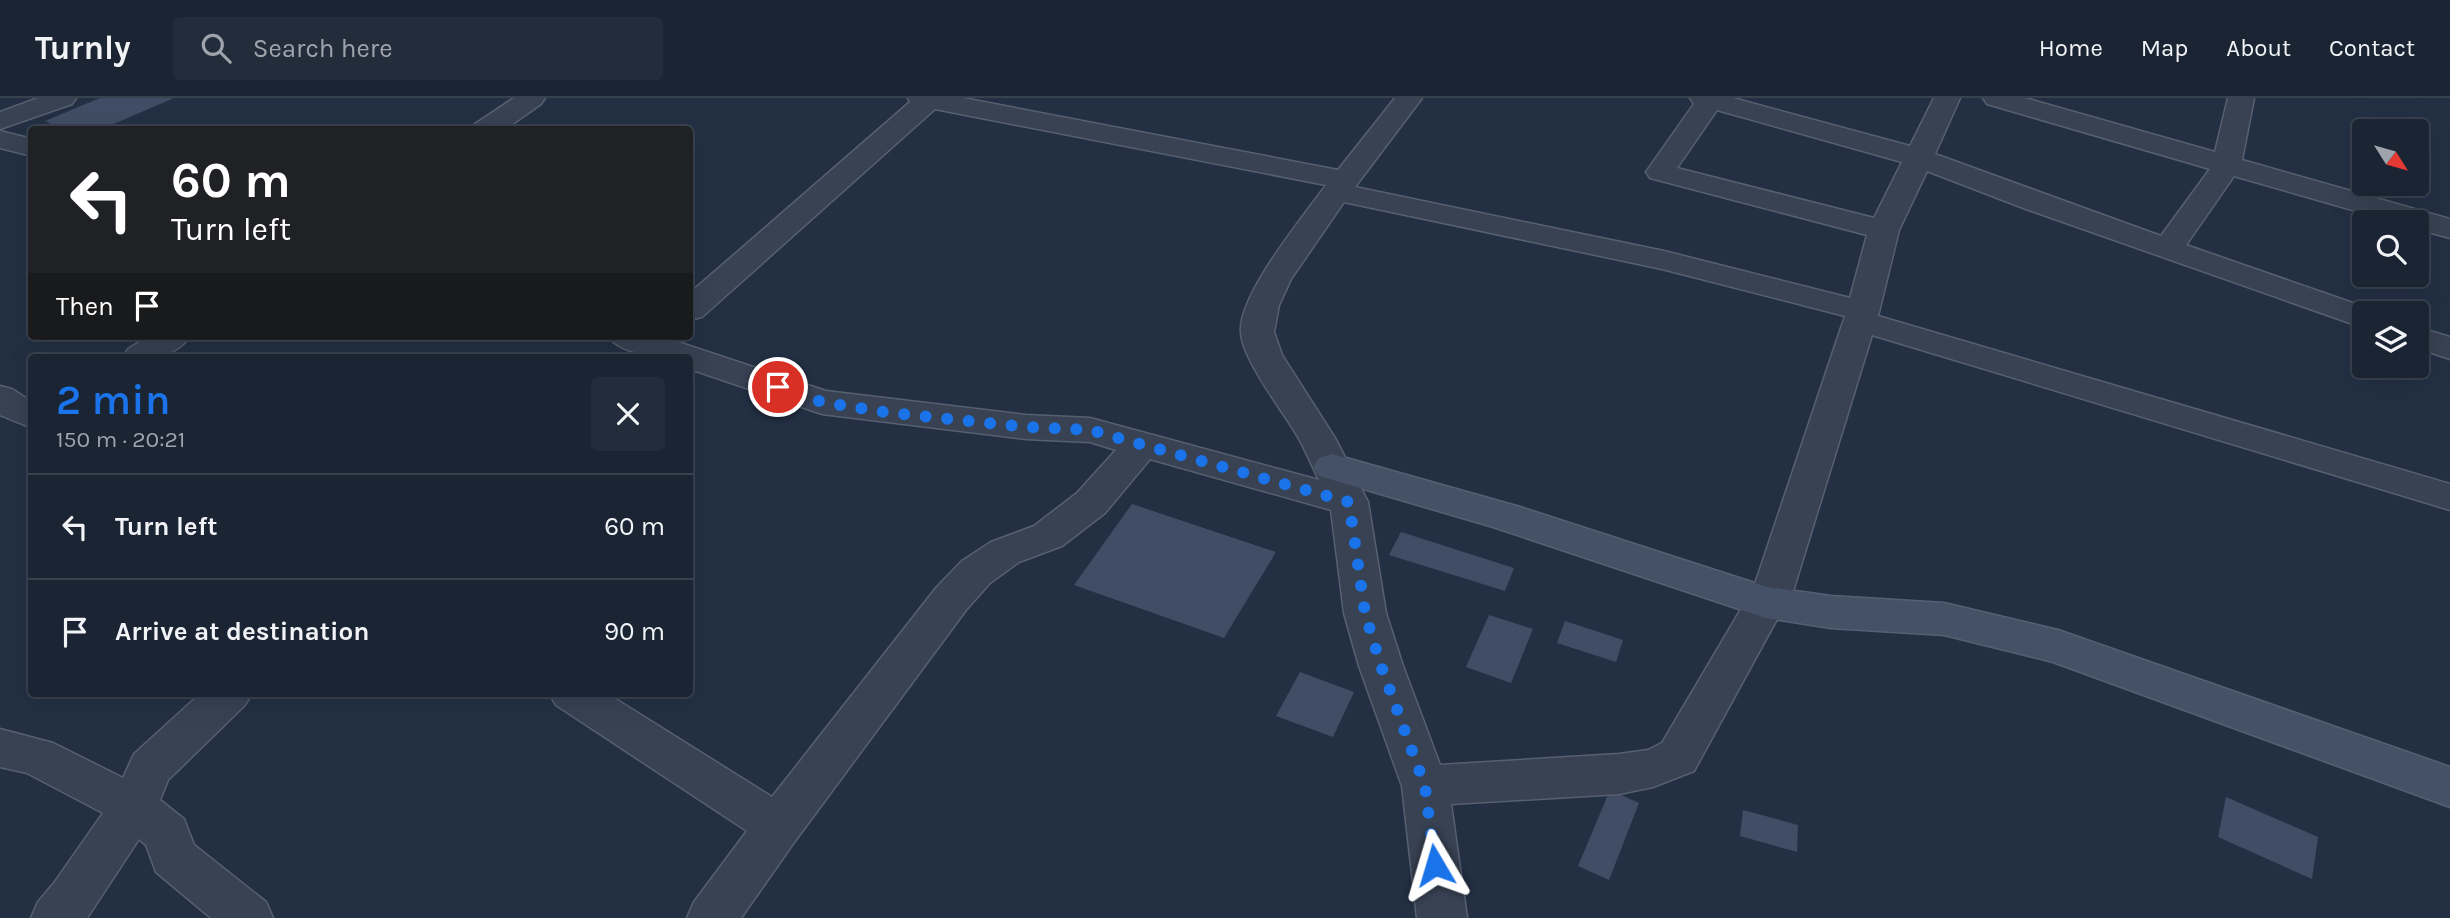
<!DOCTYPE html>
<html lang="en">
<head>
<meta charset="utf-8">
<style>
  :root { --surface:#1a2433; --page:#232c3b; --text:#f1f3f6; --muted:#9fa4ac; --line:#38414e; --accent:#1a73e8 }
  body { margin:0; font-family:Karla,sans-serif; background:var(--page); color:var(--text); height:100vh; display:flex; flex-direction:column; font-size:26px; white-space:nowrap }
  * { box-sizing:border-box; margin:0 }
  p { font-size:23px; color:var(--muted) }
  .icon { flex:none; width:38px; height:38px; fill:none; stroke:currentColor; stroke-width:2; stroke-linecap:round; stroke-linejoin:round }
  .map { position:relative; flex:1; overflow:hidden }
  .drawer { position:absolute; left:28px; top:256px; width:665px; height:343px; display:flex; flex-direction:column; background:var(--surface); border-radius:7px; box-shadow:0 7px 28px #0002,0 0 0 2px var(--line) }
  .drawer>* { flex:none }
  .hud { position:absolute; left:28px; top:28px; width:665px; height:214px; border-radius:7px; box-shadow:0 7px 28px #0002,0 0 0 2px var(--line); background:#202124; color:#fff; overflow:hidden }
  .needle { width:46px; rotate:127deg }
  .buttons { position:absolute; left:2352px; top:21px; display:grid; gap:14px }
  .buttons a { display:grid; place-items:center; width:77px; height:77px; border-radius:7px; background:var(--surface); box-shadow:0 7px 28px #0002,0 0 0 2px var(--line); font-size:35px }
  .pin { position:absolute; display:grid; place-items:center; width:60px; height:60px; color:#fff; margin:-30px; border:4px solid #fff; border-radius:50%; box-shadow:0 2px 7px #0007 }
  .me { position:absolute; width:77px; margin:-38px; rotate:353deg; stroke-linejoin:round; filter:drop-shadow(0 0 5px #0008) }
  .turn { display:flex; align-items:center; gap:24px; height:147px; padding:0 28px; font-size:32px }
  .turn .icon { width:91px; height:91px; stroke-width:2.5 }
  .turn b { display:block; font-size:49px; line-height:60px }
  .then { display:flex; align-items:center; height:66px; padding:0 28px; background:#0003; gap:14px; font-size:26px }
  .round { display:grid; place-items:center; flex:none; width:74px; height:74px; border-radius:7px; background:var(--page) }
  .head { display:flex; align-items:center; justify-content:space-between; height:119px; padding:0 28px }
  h1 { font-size:42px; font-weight:600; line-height:52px; color:var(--accent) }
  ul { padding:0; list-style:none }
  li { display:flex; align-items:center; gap:21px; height:105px; padding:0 28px; border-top:2px solid var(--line) }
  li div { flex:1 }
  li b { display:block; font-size:26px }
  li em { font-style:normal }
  header { display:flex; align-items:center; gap:42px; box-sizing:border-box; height:98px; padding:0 35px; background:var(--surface); border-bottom:2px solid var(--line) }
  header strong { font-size:33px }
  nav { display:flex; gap:38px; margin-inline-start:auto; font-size:24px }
  .search { width:490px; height:63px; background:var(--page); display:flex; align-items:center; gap:18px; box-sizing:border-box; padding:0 24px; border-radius:7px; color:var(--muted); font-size:26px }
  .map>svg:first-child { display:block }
  .building { fill:#404d64 }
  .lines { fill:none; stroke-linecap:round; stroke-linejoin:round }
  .minor-casing { stroke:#566070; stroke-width:3 }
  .secondary-casing { stroke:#566070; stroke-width:3 }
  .minor { fill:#384253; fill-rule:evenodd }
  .secondary { fill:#455166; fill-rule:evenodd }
  .route { stroke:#1a73e8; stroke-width:12; stroke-dasharray:0 21.6 }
</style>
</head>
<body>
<header>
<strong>Turnly</strong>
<div class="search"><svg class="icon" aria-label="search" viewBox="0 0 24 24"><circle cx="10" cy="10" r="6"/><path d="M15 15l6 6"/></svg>Search here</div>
<nav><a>Home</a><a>Map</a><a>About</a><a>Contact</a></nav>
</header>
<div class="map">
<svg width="2450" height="820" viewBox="0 0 2450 820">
  <rect width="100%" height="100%" fill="#233044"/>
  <g class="building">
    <path d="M100 0H174L100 32H63L45 23Z"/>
    <path d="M1132 406 1276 454 1224 540 1074 487Z"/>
    <path d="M1401 434 1514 470 1505 493 1389 457Z"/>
    <path d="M1489 517 1533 531 1511 585 1466 569Z"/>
    <path d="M1565 523 1623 542 1616 564 1557 545Z"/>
    <path d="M1300 574 1354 594 1333 639 1276 618Z"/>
    <path d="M1610 692 1639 705 1609 782 1578 768Z"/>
    <path d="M2226 699 2318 739 2312 781 2218 739Z"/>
    <path d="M1743 712 1798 727 1797 754 1740 738Z"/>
  </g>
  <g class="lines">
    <defs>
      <g id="minor">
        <path d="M38 0H76L72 6 0 31V14Z"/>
        <path d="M514 0H545L541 6 504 32H471L475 26Z"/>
        <path d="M908 0H963L1338 72 1395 0H1422L1355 89 1664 153 1850 200 1867 137 1650 80 1646 74 1694 6 1690 0H1733L1910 48 1934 0H1960L1935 56 2161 138 2210 71 1987 6 1983 0H2025L2215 54 2228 0H2254L2242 62 2450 121V140L2417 131V124H2394L2234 78 2186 147 2376 213 2377 215H2364V230L2026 111 1927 73 1899 132 1878 218 2450 386V412L1872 237 1794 490 1694 673 1653 689 1619 696 1451 706 1467 820H1417L1402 688 1359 568 1344 515 1331 412 1150 361 1105 415 1062 448 1019 464 990 485 966 512 795 743 741 820H687L694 804 747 733 556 607 549 595H606L772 699 936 490 962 463 991 444 1034 428 1077 395 1116 352 1090 344 1026 341 822 316 690 271V259C666 259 622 259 608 238H660L826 293 1026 317 1090 320 1319 382C1312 368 1306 353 1298 339 1283 313 1243 263 1241 235 1237 198 1304 118 1326 87L935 11 702 219 690 222V195L910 4ZM1717 12 1902 64 1874 120 1677 70ZM1344 104 1662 171 1845 218 1754 489 1662 645 1648 652 1619 656 1440 667 1403 568 1386 515 1368 404 1335 340 1282 257 1274 234 1279 207 1291 181Z"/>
        <path d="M0 33 32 41V58L0 50Z"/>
        <path d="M2417 229 2450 239V261L2417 250Z"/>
        <path d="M149 238H190C174 262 149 259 123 259L128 251Z"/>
        <path d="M0 288 12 291 32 304V330L0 317Z"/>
        <path d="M201 595H252L245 607 168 682 160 702 184 721 194 747 266 804 273 820H211L156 774 146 747 139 741 87 820H31L38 804 54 785 103 715 27 675 0 669V631L53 645 123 680 134 656Z"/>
      </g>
      <path id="secondary" d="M1332 356 1520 409 1767 489 1831 498 1944 505 2058 532 2450 669V709L2053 564 1944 537 1831 530 1766 520 1493 429 1319 378 1313 369 1319 360Z"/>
    </defs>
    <use href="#minor" class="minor-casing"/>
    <use href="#secondary" class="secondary-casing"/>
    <use href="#minor" class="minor"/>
    <use href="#secondary" class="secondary"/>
  </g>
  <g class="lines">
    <path class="route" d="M778 289 822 304 884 314 1026 329 1090 332 1349 404 1365 515 1381 568 1425 688 1435 767"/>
  </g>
</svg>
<div class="buttons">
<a><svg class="needle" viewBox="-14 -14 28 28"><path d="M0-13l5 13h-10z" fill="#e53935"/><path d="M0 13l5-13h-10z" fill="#9fa4ac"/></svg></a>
<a><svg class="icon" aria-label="search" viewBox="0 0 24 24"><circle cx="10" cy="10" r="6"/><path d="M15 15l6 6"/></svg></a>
<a><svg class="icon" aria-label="layers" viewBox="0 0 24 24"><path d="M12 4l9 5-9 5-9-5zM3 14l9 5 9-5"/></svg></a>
</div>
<div class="pin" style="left:778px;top:289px;background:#d93025"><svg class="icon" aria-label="arrive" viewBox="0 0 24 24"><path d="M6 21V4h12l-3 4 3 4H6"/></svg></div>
<svg class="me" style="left:1435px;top:767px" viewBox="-20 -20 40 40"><path d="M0-17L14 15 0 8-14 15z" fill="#1a73e8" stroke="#fff" stroke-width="4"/></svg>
<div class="hud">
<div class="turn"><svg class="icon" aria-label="left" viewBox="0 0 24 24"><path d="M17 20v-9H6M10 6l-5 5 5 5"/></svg><div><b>60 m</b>Turn left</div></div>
<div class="then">Then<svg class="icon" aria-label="arrive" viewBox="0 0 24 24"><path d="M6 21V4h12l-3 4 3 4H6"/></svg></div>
</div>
<section class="drawer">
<div class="head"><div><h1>2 min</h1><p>150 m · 20:21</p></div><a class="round"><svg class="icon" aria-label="close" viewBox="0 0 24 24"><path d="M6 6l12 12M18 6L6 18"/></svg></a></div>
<ul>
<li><svg class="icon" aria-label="left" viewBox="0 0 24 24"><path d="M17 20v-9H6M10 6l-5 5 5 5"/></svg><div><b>Turn left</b></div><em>60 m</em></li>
<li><svg class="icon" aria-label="arrive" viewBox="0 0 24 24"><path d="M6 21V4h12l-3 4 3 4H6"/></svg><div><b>Arrive at destination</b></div><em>90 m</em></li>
</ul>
</section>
</div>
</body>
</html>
